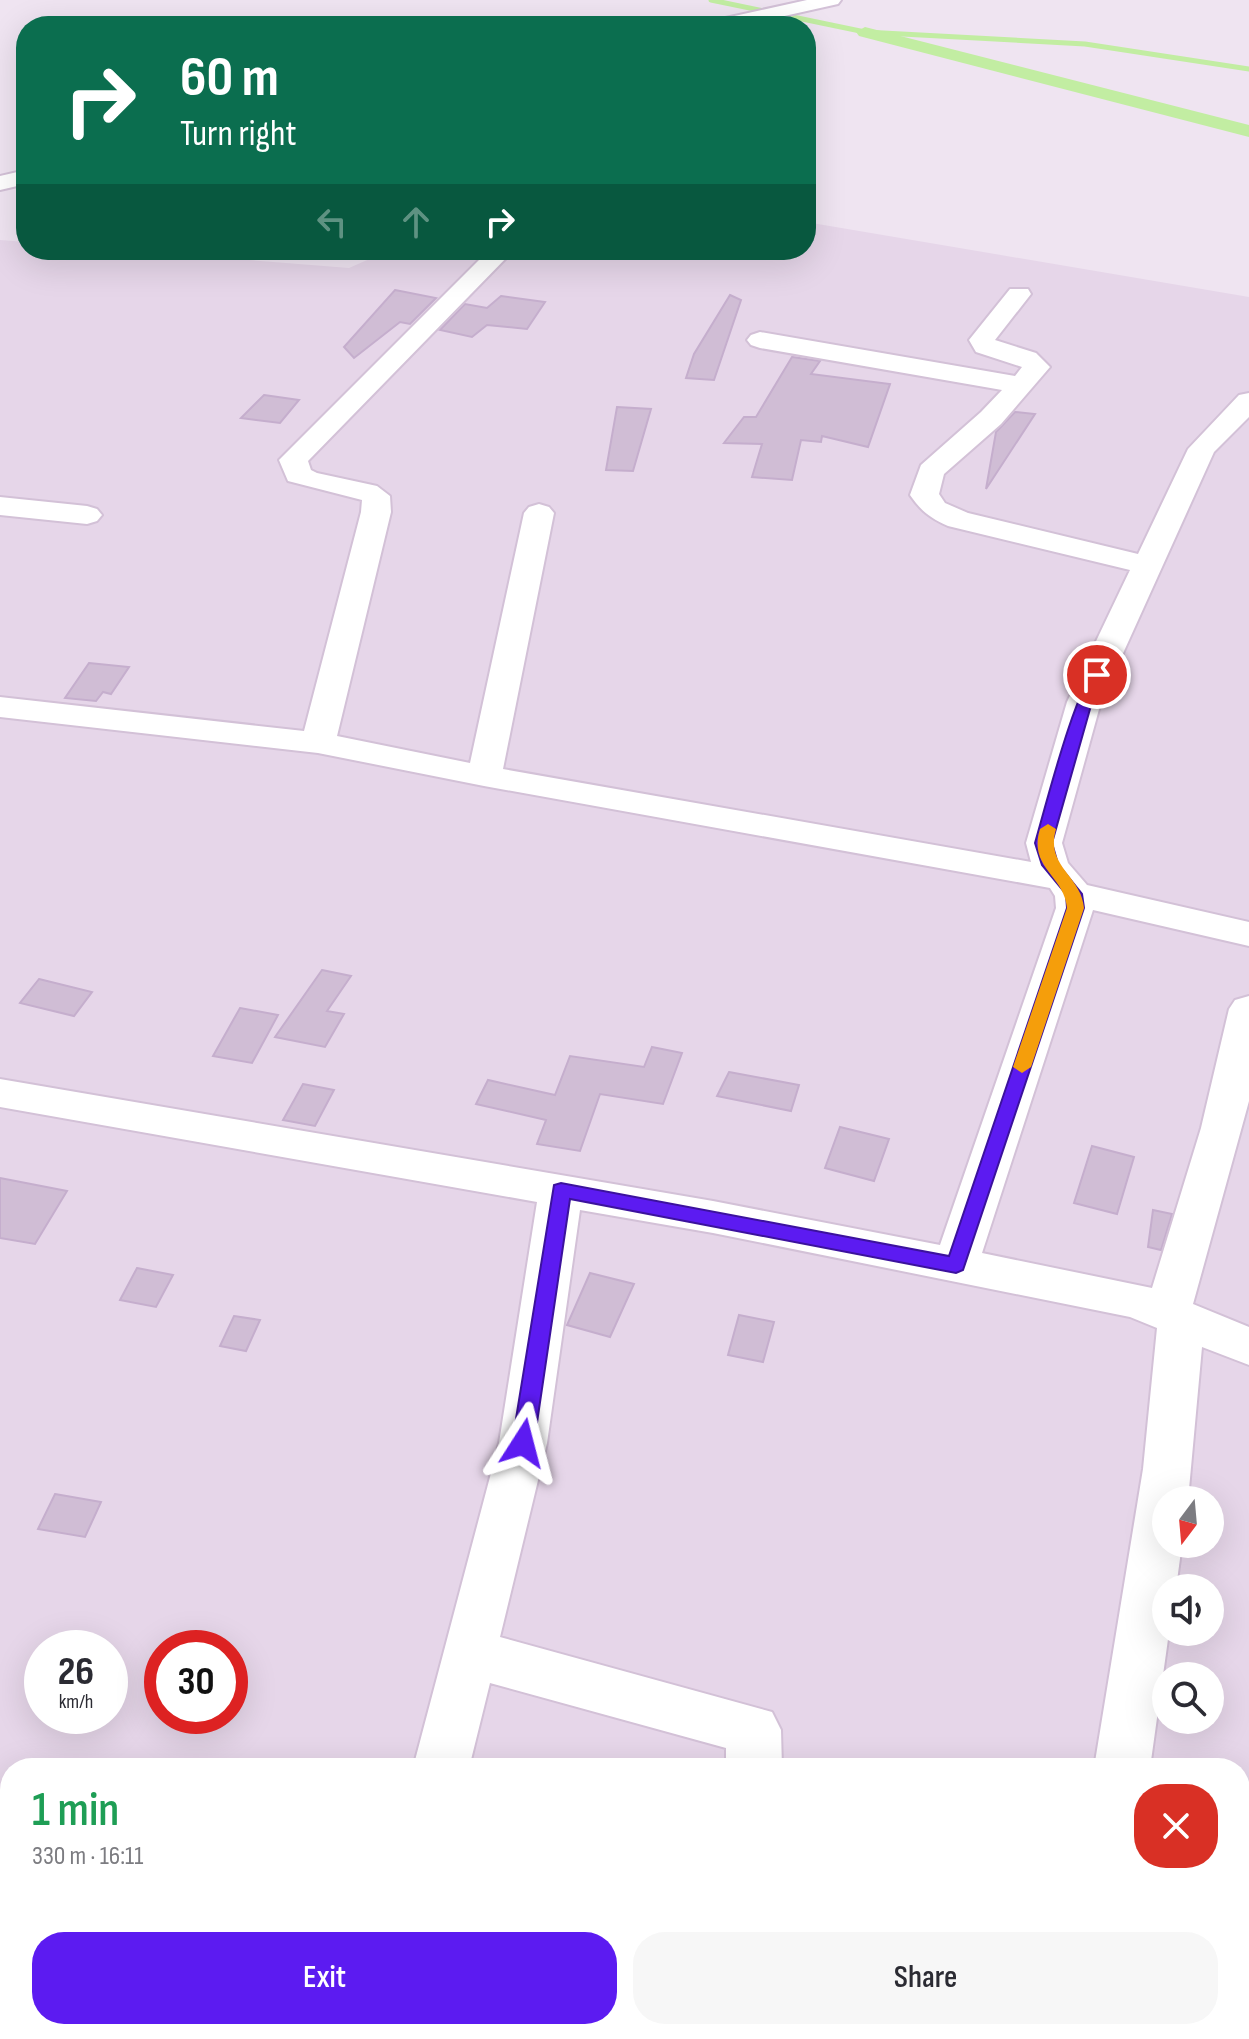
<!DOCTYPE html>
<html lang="en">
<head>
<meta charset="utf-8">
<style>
  :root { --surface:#fff; --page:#f7f7f7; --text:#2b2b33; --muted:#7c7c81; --accent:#5c1bf1 }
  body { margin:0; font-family:"Sofia Sans Condensed",sans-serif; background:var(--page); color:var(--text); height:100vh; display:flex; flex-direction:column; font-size:30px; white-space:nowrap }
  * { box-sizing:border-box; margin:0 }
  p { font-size:26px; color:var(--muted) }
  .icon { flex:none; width:44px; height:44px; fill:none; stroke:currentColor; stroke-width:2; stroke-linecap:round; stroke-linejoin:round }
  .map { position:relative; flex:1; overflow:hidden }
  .side { position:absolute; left:0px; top:1758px; width:1250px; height:282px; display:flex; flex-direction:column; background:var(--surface); border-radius:32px 32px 0 0; box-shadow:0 8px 32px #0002 }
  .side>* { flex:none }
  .hud { position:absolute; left:16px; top:16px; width:800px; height:244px; border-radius:32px; box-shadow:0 8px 32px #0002; background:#0b6e4f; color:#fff; overflow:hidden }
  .needle { width:52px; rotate:196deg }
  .tools { position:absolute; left:1152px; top:1486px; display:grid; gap:16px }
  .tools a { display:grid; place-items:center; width:72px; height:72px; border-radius:50%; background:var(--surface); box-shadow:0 8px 32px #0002; font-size:40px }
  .speed { position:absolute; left:24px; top:1630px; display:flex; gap:16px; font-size:40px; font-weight:700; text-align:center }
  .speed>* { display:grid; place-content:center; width:104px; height:104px; border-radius:50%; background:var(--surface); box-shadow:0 8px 32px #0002; line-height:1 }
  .speed small { font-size:20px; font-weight:400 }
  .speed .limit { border:12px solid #d22; background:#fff; color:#111 }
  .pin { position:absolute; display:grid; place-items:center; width:68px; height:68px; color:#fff; margin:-34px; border:4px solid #fff; border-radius:50%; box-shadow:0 2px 8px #0007 }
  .me { position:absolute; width:88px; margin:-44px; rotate:9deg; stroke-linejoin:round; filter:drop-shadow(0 0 6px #0008) }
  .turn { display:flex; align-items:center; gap:28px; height:168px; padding:0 32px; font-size:36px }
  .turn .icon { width:104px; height:104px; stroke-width:2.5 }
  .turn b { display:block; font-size:56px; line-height:68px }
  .lanes { display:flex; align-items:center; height:76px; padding:0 32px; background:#0003; justify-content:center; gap:40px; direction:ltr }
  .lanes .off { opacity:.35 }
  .round { display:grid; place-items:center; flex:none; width:84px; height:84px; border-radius:32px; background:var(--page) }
  .summary { display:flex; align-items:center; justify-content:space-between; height:136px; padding:0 32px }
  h1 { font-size:48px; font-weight:600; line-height:60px; color:#1e9e55 }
  .primary-button { display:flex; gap:16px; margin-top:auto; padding:16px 32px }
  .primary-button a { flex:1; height:92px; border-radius:32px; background:var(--accent); color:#fff; font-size:32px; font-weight:600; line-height:92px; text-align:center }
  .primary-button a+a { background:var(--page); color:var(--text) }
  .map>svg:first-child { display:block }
  .residential { fill:#e6d6e9; fill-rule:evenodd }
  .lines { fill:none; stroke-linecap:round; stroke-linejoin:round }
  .stream { stroke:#c2eda2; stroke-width:5 }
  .canal { fill:#c2eda2; fill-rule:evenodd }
  .building { fill:#d0bdd5; stroke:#c5aecd; stroke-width:2 }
  .minor-casing { stroke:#d3c1d7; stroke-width:4 }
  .minor { fill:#fff; fill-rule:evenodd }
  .route { fill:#5c1bf1; stroke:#3c129d; stroke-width:2 }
  .slow { fill:#f59e0b }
</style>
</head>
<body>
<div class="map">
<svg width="1249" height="2039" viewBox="0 0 1249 2039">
  <rect width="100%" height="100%" fill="#efe4f1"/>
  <path class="residential" d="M806 222 1249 297V2039H0V240L26 242V250H124L349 268 390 250H806ZM1166 1500H1210V1544H1166ZM1166 1588H1210V1632H1166ZM42 1648H110V1716H42ZM162 1648H230V1716H162ZM1166 1676H1210V1720H1166ZM10 1768H1240V2030H10Z"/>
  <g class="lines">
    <path class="stream" d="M711 0 865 32 1085 44 1249 69"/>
    <path class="canal" d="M865 27 1249 125V137L859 36 856 32Z"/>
  </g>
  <g class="building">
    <path d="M395 290 436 298 410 324 400 322 354 358 344 347Z"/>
    <path d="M730 295 741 300 714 380 686 378 694 354Z"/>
    <path d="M501 296 545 302 527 329 487 325 472 337 440 330 465 304 487 308Z"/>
    <path d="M792 357 820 361 811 374 890 384 868 447 822 436 821 442 801 440 792 480 752 477 762 444 724 443 744 417H756Z"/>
    <path d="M264 395 299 400 280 423 241 418Z"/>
    <path d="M617 407 651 409 633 471 606 470Z"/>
    <path d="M1015 412 1035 414 986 489 996 432Z"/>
    <path d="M89 663 129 667 111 694 103 692 96 701 65 698Z"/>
    <path d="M322 970 351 976 327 1011 344 1014 325 1047 275 1037Z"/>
    <path d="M39 979 92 992 74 1016 20 1003Z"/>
    <path d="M240 1008 278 1015 252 1063 213 1056Z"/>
    <path d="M652 1047 682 1053 663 1104 600 1094 580 1151 537 1144 546 1120 476 1104 488 1080 555 1095 570 1056 644 1067Z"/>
    <path d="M729 1072 799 1085 791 1111 717 1096Z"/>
    <path d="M303 1084 334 1090 315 1126 283 1120Z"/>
    <path d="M840 1127 889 1139 874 1181 825 1168Z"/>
    <path d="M1092 1146 1134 1157 1117 1214 1074 1203Z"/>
    <path d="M0 1178 67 1191 35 1244 0 1238Z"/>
    <path d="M1153 1210 1172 1214 1161 1250 1148 1247Z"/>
    <path d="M137 1268 173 1275 156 1307 120 1300Z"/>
    <path d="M590 1273 634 1284 610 1337 567 1325Z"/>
    <path d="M739 1315 774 1322 763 1362 728 1355Z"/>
    <path d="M234 1316 260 1320 246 1351 220 1346Z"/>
    <path d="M55 1494 101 1502 85 1537 38 1529Z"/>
  </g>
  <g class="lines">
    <defs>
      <g id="minor">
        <path d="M807 0H841L838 4 740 26H705L707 22Z"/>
        <path d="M26 170V184L0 190V176Z"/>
        <path d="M489 250H514L308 461 311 470 317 473 377 486 390 496 391 512 337 736 470 763 524 513 529 507 539 504 549 507 554 513 503 769 1031 862 1026 843 1067 702 1130 570 948 526C930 518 921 511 910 495L921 465 981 412 1002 390 760 348 751 345 747 340 751 335 760 332 1015 376 1022 367 976 352 969 340 1010 289H1028L1031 294 995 340 1036 353 1050 367 1001 424 944 474 939 494 945 503 968 513 1138 554 1188 449 1239 395 1249 393V417L1214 452 1101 702 1062 843 1068 863 1087 885 1249 922V946L1093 910 982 1253 1152 1288 1201 1128 1229 1009 1235 1000 1249 996V1101L1193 1304 1249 1327V1365L1202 1347 1188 1500H1166V1544H1182L1176 1588H1166V1632H1169L1150 1768H1094L1143 1469 1157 1328 1130 1317 713 1233 580 1210 547 1443 500 1637 772 1712 781 1730 782 1768H726V1748L490 1683 469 1768H413L499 1443 537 1202 0 1107V1079L713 1201 940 1245 1056 908 1055 896 1050 888 484 786 318 753 0 717V697L304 731 361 512 362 500 288 481 279 460Z"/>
        <path d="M0 497 87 506 97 509 102 515 97 521 87 524 0 515Z"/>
        <path d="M322 2030H384L380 2039H318Z"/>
        <rect x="732" y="2030" width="62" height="9"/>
        <path d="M904 2030H1014L1018 2039H908Z"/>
        <rect x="1064" y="2030" width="62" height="9"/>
      </g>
    </defs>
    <use href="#minor" class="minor-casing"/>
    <use href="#minor" class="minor"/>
  </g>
  <path class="route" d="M1097 670 1104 675 1092 702 1052 843 1058 864 1082 894 1084 908 963 1270 956 1273 570 1199 534 1443 531 1449 523 1452 515 1449 512 1443 554 1185 561 1183 949 1256 1067 908 1066 894 1042 865 1035 843C1043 816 1078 677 1097 670Z"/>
  <path class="slow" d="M1048 824 1056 829C1045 867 1081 875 1084 908L1031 1067 1022 1073 1013 1067 1067 908C1064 875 1028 868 1040 829Z"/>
</svg>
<div class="tools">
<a><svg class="needle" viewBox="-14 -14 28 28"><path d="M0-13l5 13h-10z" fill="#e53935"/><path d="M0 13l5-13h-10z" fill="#7c7c81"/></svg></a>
<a><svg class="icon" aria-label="sound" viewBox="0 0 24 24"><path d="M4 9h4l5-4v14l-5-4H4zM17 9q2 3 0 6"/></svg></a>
<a><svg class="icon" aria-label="search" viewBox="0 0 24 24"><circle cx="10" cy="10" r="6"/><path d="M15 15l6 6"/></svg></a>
</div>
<div class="speed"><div>26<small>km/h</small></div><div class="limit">30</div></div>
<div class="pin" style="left:1097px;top:675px;background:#d93025"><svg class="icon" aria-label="arrive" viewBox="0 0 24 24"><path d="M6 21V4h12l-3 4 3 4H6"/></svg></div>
<svg class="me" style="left:523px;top:1443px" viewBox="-20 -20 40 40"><path d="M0-17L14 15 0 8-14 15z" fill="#5c1bf1" stroke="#fff" stroke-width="4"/></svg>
<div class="hud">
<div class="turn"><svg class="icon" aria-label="right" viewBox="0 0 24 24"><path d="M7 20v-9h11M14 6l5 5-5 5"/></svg><div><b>60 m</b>Turn right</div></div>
<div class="lanes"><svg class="icon off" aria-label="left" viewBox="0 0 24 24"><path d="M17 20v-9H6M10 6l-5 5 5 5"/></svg><svg class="icon off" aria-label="ahead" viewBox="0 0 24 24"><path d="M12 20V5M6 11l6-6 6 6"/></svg><svg class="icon" aria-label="right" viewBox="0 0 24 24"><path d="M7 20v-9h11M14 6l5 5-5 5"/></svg></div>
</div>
<section class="side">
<div class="summary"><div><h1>1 min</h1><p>330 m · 16:11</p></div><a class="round" style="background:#d93025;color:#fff"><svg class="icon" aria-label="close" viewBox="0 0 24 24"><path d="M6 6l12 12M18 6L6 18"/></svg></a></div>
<div class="primary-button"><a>Exit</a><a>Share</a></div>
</section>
</div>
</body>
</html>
